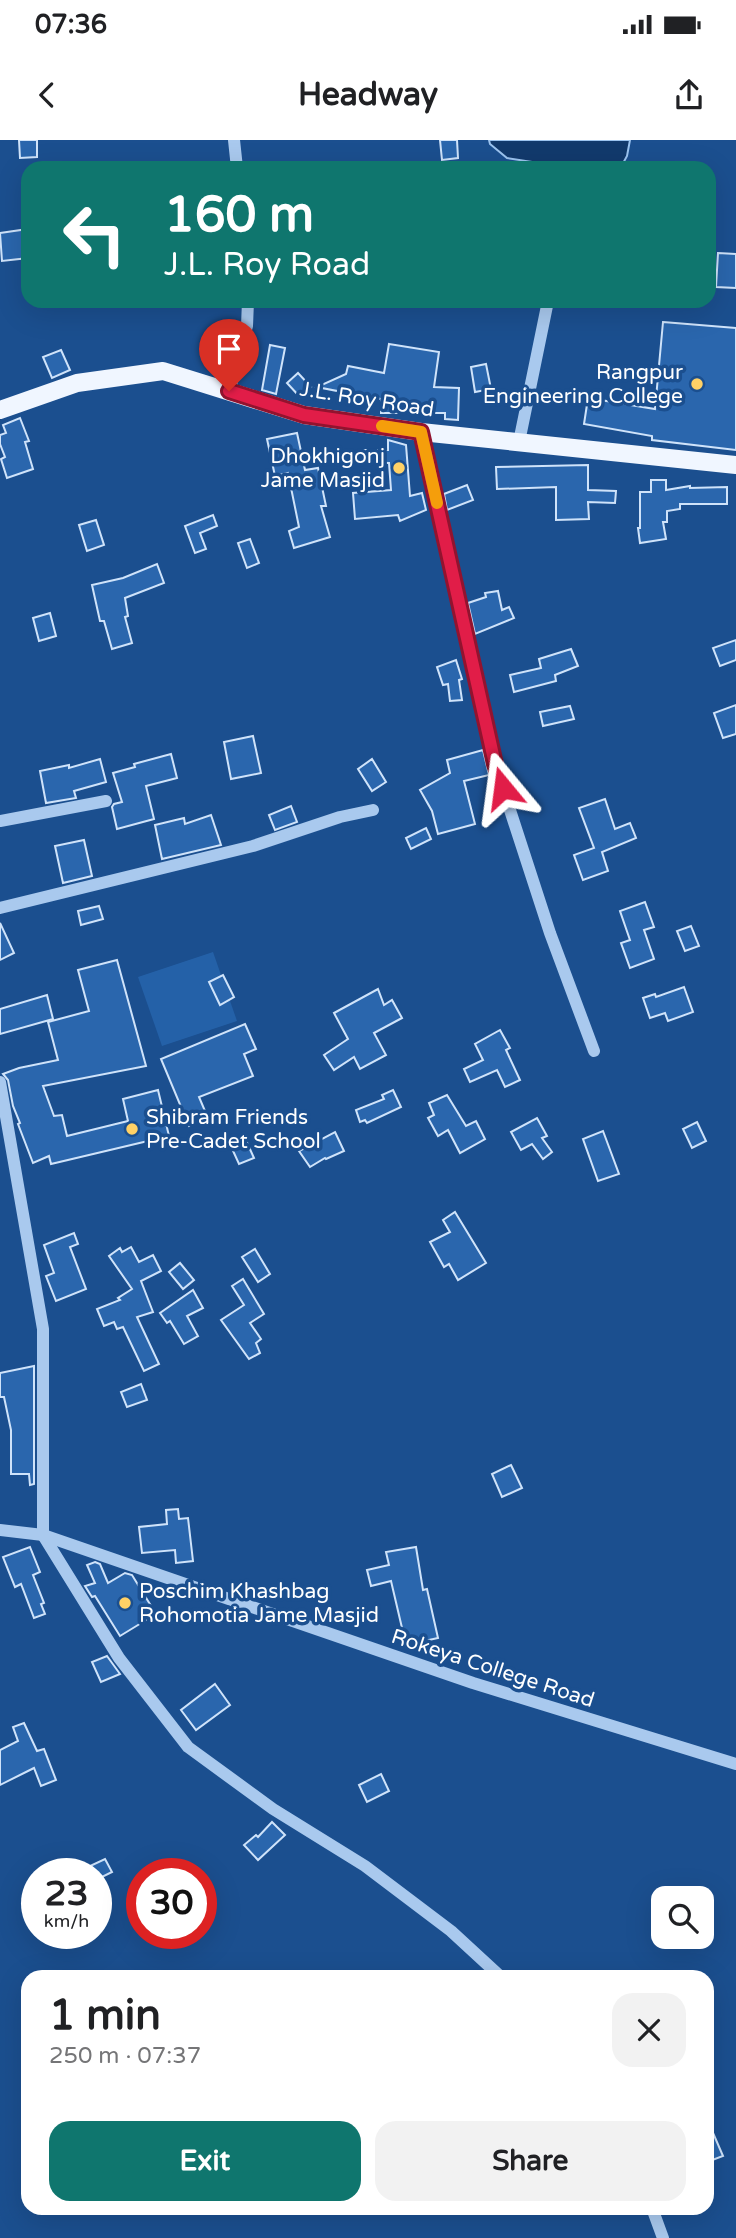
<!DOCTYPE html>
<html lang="en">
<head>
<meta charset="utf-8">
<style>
  :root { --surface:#fff; --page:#f2f2f2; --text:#202124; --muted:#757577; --accent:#0f766e }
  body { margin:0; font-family:"Varela Round",sans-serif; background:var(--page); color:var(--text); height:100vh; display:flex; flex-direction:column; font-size:26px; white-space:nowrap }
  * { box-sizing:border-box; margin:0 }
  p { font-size:23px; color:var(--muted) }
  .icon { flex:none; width:38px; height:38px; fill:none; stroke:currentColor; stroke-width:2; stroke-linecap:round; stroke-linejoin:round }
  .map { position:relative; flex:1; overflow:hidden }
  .details { position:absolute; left:21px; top:1830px; width:693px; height:245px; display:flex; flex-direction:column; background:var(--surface); border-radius:21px; box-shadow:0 7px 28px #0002 }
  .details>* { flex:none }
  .top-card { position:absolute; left:21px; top:21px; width:695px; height:147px; border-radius:21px; box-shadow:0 7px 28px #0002; background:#0f766e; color:#fff; overflow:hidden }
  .fabs { position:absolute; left:651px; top:1746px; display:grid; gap:14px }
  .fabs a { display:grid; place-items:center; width:63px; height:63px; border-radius:14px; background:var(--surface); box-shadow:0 7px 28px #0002; font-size:35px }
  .speed { position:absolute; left:21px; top:1718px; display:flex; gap:14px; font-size:35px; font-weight:700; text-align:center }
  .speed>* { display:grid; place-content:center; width:91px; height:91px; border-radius:50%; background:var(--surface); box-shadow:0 7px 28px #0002; line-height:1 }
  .speed small { font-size:18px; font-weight:400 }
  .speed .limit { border:10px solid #d22; background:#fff; color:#111 }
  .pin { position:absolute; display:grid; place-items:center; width:60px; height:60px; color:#fff; margin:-72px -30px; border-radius:50% 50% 50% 0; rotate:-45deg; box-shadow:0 0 7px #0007 }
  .pin .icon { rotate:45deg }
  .me { position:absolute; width:77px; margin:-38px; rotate:344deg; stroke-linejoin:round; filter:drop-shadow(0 0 5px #0008) }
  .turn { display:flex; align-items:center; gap:24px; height:147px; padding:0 28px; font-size:32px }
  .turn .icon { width:91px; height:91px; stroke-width:2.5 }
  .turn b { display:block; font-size:49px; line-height:60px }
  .round { display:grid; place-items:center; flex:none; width:74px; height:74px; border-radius:21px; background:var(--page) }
  .overview { display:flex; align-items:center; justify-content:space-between; height:119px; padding:0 28px }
  h1 { font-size:42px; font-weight:800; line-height:52px }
  .cta { display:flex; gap:14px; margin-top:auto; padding:14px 28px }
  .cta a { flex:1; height:80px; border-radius:21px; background:var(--accent); color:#fff; font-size:28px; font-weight:800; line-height:80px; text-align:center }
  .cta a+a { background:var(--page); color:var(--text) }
  .status { display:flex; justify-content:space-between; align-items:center; height:49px; padding:0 35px; background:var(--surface); direction:ltr }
  .status svg { height:19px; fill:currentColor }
  header { display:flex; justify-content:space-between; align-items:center; height:91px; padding:0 28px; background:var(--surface); font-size:32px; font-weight:800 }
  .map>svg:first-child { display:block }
  .green { fill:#2461a8 }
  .water { fill:#123a6d; stroke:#9cc4f0; stroke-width:2 }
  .building { fill:#2a66ad; stroke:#cfe3fa; stroke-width:2 }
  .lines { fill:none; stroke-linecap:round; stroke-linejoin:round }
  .minor { stroke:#a9c9ee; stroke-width:12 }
  .major { stroke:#f0f6ff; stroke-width:18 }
  .route-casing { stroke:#92132f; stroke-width:18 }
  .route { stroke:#e11d48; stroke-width:12 }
  .slow { stroke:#f59e0b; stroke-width:12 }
  .poi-dot { fill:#ffd166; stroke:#1b4f8f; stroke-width:2.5 }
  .labels { text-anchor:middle; stroke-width:7; stroke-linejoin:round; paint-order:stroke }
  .poi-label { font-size:21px; fill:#fff; stroke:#1b4f8f; text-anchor:end }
  .street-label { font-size:21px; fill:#fff; stroke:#1b4f8f }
</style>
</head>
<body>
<div class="status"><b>07:36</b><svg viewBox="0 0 49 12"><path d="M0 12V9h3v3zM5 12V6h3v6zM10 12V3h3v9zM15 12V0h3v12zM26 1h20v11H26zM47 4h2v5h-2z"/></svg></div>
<header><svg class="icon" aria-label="back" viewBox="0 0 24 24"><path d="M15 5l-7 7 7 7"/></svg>Headway<svg class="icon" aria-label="share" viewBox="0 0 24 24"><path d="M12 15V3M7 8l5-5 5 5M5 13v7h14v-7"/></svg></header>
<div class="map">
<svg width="736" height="2098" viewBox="0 0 736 2098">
  <rect width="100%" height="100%" fill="#1b4f8f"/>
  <path class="green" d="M213 812 237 881 162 906 138 837Z"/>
  <path class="water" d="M489 0H630L627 16 621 27 571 28 507 18 490 4Z"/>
  <g class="building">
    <path d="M19 0H37V17L20 18Z"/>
    <path d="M440 0H457L458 18 442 20Z"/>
    <path d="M28 89V118L2 121 0 93Z"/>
    <path d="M718 113 736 114V148L716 147Z"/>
    <path d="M663 182 736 188V310L652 300V296L584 284 588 258 655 269Z"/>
    <path d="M389 204 439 212 434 247 459 248 458 280 445 279V273H381V259L359 253 358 255 317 247 346 234 348 226 384 233Z"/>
    <path d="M270 205 285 208 276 254 262 250Z"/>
    <path d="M61 210 70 230 52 238 43 217Z"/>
    <path d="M486 224 491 249 475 252 471 227Z"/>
    <path d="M298 233 311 247 300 257 287 243Z"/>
    <path d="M20 278 29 301 25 302 33 329 7 338 1 319 5 317 0 304V295L6 293 3 285Z"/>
    <path d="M297 293 305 330 318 328 326 366H321L330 397 294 408 289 391 299 387 288 333 275 336 267 299Z"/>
    <path d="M388 300 406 305 410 356 422 353 426 370 400 381 398 375 355 379 353 353 391 350 389 323 360 322V310H388Z"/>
    <path d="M588 325V350L616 351 615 363 588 362 589 379 556 380V347L497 349 496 327Z"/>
    <path d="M651 340H666V350L690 346V348L727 347V364H680V369L667 371V382H663L666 399 640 403 638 388H640V352H651Z"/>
    <path d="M467 345 473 360 447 370 444 354Z"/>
    <path d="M213 375 217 386 200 393 206 409 195 413 185 386Z"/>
    <path d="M96 380 104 405 87 411 79 385Z"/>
    <path d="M250 399 259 423 247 428 238 403Z"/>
    <path d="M157 424 164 443 125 458 128 476 125 477 132 503 112 509 104 481H100L92 445 123 438Z"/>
    <path d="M498 451 502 470 509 467 514 478 475 494 468 463 486 457 485 453Z"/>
    <path d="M50 473 56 496 39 501 33 478Z"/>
    <path d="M736 500V520L720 526 713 508Z"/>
    <path d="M571 509 578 526 555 535 556 541 514 552 510 535 541 528 539 519Z"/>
    <path d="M456 520 462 539 459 540 462 560 450 561 448 544 443 545 437 527Z"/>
    <path d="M736 565V594L723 598 714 573Z"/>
    <path d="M570 566 574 579 543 586 540 572Z"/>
    <path d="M253 596 261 633 231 639 224 602Z"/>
    <path d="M483 610 489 635 464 641 475 684 438 694 432 671 420 650 450 633 447 620Z"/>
    <path d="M171 614 177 638 146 646 154 679 117 689 112 667 114 664 122 662 113 633 135 627 134 624Z"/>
    <path d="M100 619 106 642 74 651 76 658 46 663 40 631 69 625V628Z"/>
    <path d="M372 619 386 642 372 651 358 629Z"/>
    <path d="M605 659 615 689 630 683 636 698 602 712 608 731 583 740 574 715 594 708 579 668Z"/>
    <path d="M291 666 297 682 275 690 269 675Z"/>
    <path d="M211 675 221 705 162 719 155 685 184 678 185 684Z"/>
    <path d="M426 688 431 699 411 709 406 698Z"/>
    <path d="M84 700 92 736 63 743 55 706Z"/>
    <path d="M645 762 654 787 644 790 654 819 630 828 621 803 630 800 620 771Z"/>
    <path d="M99 766 103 779 81 785 78 771Z"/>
    <path d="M0 783 14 813 0 820Z"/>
    <path d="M691 786 699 806 685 811 677 791Z"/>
    <path d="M117 820 146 926 43 946 54 976 62 975 67 996 128 981 123 959 158 950 169 996 51 1024 49 1016 33 1023 18 984 20 983 13 966 8 940 3 934 19 928 58 920 48 882 89 871 78 830Z"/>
    <path d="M223 835 234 857 220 865 209 842Z"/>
    <path d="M684 847 693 872 668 881 665 873 650 878 643 858 655 854 656 857Z"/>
    <path d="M378 849 384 865 392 860 402 878 374 893 386 915 360 929 354 917 334 930 324 915 348 899 334 873Z"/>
    <path d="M47 855 53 879 0 894V869Z"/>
    <path d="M245 884 256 909 244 914 253 936 199 957 208 978 189 986 161 919Z"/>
    <path d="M500 890 510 908 506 910 520 940 505 947 497 930 470 942 464 929 483 920 475 904Z"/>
    <path d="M393 950 401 967 367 983 365 980 360 982 356 970 384 959 382 955Z"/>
    <path d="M447 955 466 986 476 981 485 999 460 1013 448 990 438 996 428 978 434 975 429 963Z"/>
    <path d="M537 978 547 996 542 998 552 1012 543 1019 532 1004 521 1010 511 992Z"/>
    <path d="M697 982 706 1001 692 1008 683 989Z"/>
    <path d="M603 991 619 1034 598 1041 583 999Z"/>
    <path d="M335 992 344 1011 326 1019 325 1018 310 1027 299 1011Z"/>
    <path d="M244 996 254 1018 239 1024 229 1002Z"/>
    <path d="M455 1072 486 1123 458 1140 449 1124 444 1127 430 1102 450 1092 443 1080Z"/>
    <path d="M74 1093 78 1104 70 1107 86 1149 56 1161 46 1136 54 1133 44 1105Z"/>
    <path d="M131 1107 139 1122 153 1115 161 1131 141 1141 153 1172 137 1177 159 1224 144 1231 123 1187 117 1189 114 1182 104 1186 97 1169 120 1160 118 1158 132 1149 109 1116 120 1108 122 1112Z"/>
    <path d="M255 1109 270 1134 258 1142 242 1117Z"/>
    <path d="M180 1123 194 1140 183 1149 169 1132Z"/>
    <path d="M243 1139 264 1174 250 1183 261 1199 256 1203 260 1213 249 1219 221 1180 244 1165 232 1146Z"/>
    <path d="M193 1150 203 1168 187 1176 198 1196 184 1204 170 1181 167 1183 160 1173Z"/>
    <path d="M34 1226V1344L30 1345 29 1334H11V1290L4 1257H0V1233Z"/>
    <path d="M141 1244 147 1260 127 1267 121 1252Z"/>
    <path d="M511 1325 522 1348 502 1357 492 1334Z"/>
    <path d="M178 1369 179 1379 188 1378 193 1421 176 1423 175 1410 142 1413 139 1387 167 1384 166 1370Z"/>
    <path d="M30 1407 40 1432 33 1435 44 1463 41 1464 45 1474 34 1478 21 1444 15 1447 3 1417Z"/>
    <path d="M416 1407 423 1450 427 1449 438 1498 406 1505 391 1441 371 1446 367 1430 389 1425 386 1412Z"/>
    <path d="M95 1422 100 1424 108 1443 125 1433 132 1435 156 1474 120 1496 95 1456 92 1457 85 1446 95 1443 87 1425Z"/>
    <path d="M107 1516 120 1534 101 1542 92 1522Z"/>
    <path d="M215 1544 230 1565 196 1590 181 1570Z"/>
    <path d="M24 1583 37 1611 44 1609 56 1640 41 1646 34 1628 0 1645V1610L18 1601 13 1587Z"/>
    <path d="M381 1634 389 1651 367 1662 359 1645Z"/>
    <path d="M272 1682 285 1695 258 1720 244 1705 256 1695 258 1697Z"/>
    <path d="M105 1719 112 1732 96 1740V1734H73Z"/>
    <path d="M707 1979 723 2016 707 2022Z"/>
  </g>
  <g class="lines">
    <g class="minor">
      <path d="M234 0 237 28"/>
      <path d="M229 252 247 186 248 161"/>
      <path d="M421 292 495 624 550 793 594 911"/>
      <path d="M519 302 548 161"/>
      <path d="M0 681 106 661"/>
      <path d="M0 768 253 706 340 677 373 670"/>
      <path d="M0 942 43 1189V1395L119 1518 188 1607 273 1669 365 1726 451 1791 502 1838"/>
      <path d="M0 1390 43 1395 473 1543 736 1624"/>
      <path d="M652 2068 663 2098"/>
    </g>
    <path class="major" d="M0 270 77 243 163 231 304 275 421 292 736 325"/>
  </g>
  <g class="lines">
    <defs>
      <path id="route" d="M229 251 304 275 421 292 495 624 503 648"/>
    </defs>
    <use href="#route" class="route-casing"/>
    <use href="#route" class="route"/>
    <path class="slow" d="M382 286 421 292 437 363"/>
  </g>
  <g class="poi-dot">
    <circle cx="697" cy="244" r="7"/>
    <circle cx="399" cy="328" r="7"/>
    <circle cx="132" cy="989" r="7"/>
    <circle cx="125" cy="1463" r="7"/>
  </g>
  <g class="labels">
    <g class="poi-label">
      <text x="683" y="239">Rangpur<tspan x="683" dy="24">Engineering College</tspan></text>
      <text x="385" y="323">Dhokhigonj<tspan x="385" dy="24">Jame Masjid</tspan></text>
      <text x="146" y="984" text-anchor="start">Shibram Friends<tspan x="146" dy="24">Pre-Cadet School</tspan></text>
      <text x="139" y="1458" text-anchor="start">Poschim Khashbag<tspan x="139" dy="24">Rohomotia Jame Masjid</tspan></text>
    </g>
    <g class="street-label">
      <text transform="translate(367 259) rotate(9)" y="7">J.L. Roy Road</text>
      <text transform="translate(493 1528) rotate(18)" y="7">Rokeya College Road</text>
    </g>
  </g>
</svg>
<div class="fabs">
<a><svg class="icon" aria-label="search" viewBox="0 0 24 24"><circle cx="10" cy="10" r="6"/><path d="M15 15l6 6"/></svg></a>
</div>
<div class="speed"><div>23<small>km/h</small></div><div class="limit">30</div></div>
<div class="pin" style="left:229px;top:251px;background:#d93025"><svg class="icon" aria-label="arrive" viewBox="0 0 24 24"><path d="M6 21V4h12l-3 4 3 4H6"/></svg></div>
<svg class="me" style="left:503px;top:648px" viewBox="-20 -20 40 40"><path d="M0-17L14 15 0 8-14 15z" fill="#e11d48" stroke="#fff" stroke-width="4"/></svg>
<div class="top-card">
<div class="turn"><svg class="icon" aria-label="left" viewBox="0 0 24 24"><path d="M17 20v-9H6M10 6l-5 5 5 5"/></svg><div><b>160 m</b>J.L. Roy Road</div></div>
</div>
<section class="details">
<div class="overview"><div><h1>1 min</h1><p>250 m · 07:37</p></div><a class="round"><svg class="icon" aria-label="close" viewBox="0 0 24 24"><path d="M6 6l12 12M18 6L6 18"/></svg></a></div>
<div class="cta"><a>Exit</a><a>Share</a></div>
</section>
</div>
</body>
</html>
